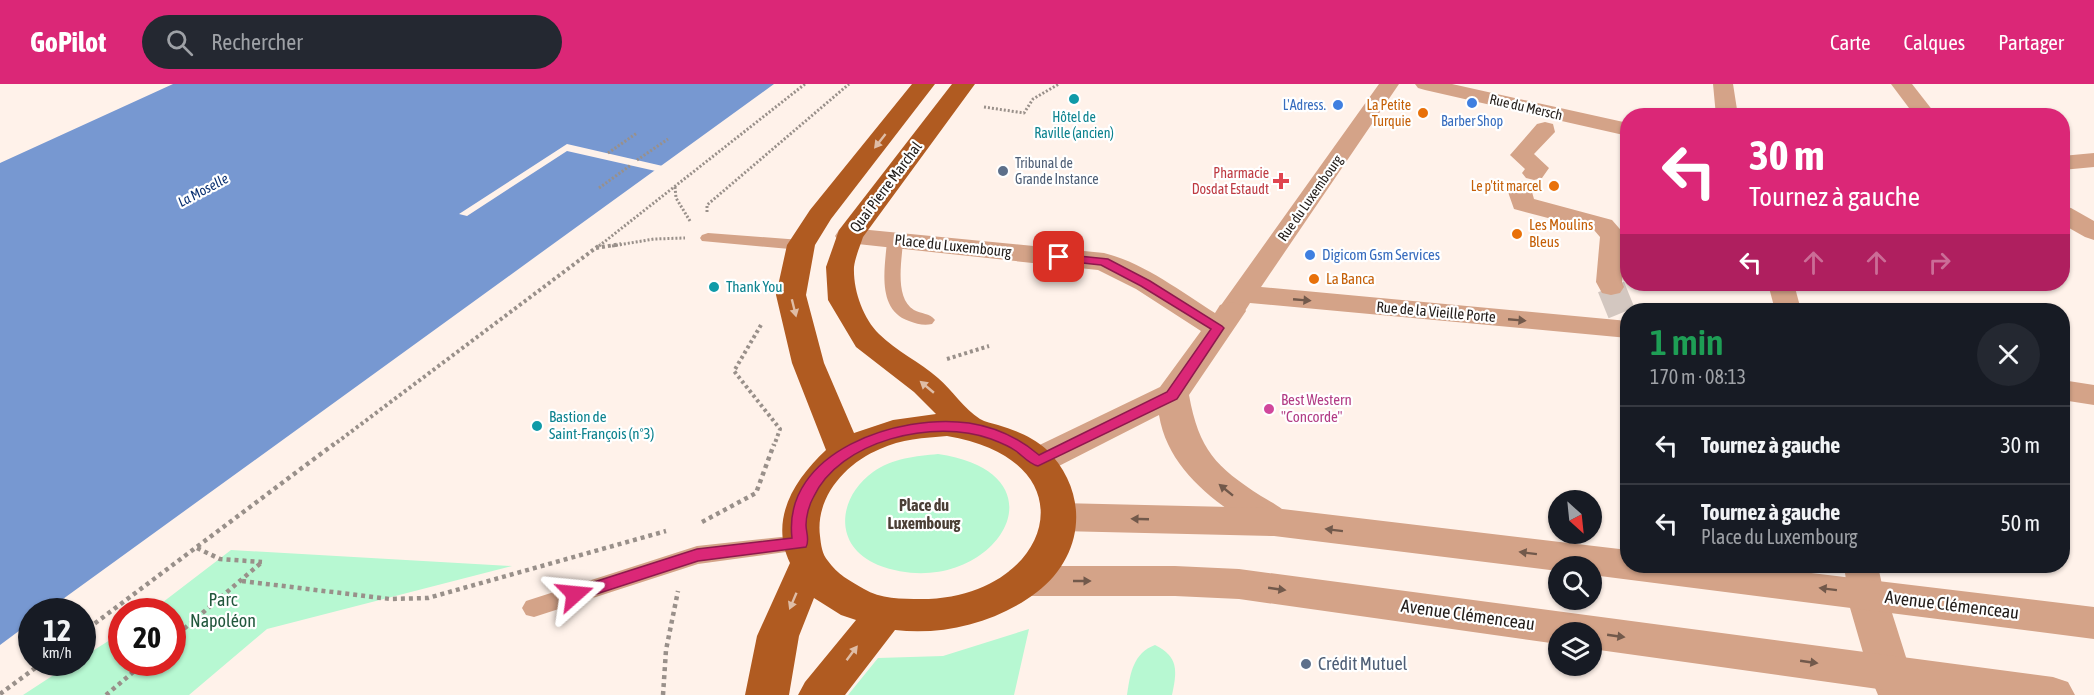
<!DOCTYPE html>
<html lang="fr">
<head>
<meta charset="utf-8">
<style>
  :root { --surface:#171b24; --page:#242831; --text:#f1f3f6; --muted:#9ea1a6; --line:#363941; --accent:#db2777 }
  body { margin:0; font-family:"Asap Condensed",sans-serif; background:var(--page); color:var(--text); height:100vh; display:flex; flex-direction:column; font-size:22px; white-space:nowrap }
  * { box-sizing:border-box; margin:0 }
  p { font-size:20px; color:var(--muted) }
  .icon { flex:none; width:33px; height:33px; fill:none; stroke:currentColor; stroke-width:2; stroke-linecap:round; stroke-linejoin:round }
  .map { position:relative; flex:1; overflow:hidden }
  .side { position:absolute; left:1620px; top:219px; width:450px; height:270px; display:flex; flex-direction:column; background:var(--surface); border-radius:24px; box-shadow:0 2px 4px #0004 }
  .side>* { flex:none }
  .hud { position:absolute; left:1620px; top:24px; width:450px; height:183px; border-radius:24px; box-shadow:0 2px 4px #0004; background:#db2777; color:#fff; overflow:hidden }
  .needle { width:39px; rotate:153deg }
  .buttons { position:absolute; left:1548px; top:406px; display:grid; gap:12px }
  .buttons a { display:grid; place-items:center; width:54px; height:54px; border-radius:50%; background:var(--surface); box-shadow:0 2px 4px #0004; font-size:30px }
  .speed { position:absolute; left:18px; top:514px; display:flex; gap:12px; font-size:30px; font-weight:700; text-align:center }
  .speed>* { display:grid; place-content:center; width:78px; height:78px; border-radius:50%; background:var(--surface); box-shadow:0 2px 4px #0004; line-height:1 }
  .speed small { font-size:15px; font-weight:400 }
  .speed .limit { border:9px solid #d22; background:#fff; color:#111 }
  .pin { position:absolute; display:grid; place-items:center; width:51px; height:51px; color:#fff; margin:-26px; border-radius:12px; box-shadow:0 3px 9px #0006 }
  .me { position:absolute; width:66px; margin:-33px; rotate:72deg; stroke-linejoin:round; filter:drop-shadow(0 0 4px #0008) }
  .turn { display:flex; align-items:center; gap:21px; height:126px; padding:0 30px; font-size:27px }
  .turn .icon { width:78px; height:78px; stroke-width:2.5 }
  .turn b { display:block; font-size:42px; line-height:51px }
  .lanes { display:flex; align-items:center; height:57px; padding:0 30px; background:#0003; justify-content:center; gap:30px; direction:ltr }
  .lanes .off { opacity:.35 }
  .round { display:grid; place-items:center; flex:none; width:63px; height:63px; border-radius:32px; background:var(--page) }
  .headline { display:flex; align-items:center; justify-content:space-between; height:102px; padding:0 30px }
  h1 { font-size:36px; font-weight:600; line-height:45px; color:#1e9e55 }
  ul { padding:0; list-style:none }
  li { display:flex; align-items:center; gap:18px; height:78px; padding:0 30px; border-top:2px solid var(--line) }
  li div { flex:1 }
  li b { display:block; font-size:22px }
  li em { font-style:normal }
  header { display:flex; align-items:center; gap:36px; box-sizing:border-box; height:84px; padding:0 30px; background:var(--accent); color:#fff }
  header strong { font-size:28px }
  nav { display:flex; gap:33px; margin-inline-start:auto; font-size:21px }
  .search { width:420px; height:54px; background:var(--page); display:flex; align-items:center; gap:15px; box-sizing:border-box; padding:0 21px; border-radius:33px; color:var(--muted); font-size:22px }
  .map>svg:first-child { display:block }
  .green { fill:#b7f8d2 }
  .water { fill:#7798d1 }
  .pier { fill:#fff2ea }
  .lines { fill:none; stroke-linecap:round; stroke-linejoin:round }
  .pedestrian-tunnel { stroke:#d3c7c0; stroke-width:28; stroke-dasharray:28 14; stroke-linecap:butt }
  .path-far2 { stroke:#99908a; stroke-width:3; stroke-dasharray:2 2; stroke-linecap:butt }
  .path-far1 { stroke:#99908a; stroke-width:4; stroke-dasharray:3 3; stroke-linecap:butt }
  .path { stroke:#99908a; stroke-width:4.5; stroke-dasharray:4 4; stroke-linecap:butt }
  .service { fill:#d4a388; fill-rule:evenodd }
  .pedestrian { fill:#d4a388; fill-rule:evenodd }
  .minor { fill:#d4a388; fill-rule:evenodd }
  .tertiary { fill:#d4a388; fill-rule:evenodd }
  .primary { fill:#b05b21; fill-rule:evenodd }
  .oneway { fill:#dfbda6 }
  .oneway2 { fill:#72594b }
  .route { fill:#db2777; stroke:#8e194d; stroke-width:1.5 }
  .culture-dot { fill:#0f9aa8; stroke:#fff; stroke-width:2 }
  .shop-dot { fill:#3f7fe0; stroke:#fff; stroke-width:2 }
  .food-dot { fill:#e8710a; stroke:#fff; stroke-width:2 }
  .service-dot { fill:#5c6f8a; stroke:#fff; stroke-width:2 }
  .health-dot { fill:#e0444e; stroke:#fff; stroke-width:2 }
  .hotel-dot { fill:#d1479c; stroke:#fff; stroke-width:2 }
  .labels { text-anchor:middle; stroke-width:4.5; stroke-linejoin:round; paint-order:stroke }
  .far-shop-label { font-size:14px; fill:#366cbe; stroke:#fff; text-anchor:end }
  .far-food-label { font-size:14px; fill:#c56008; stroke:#fff; text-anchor:end }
  .far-street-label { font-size:14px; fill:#221c19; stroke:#fff }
  .far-culture-label { font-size:14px; fill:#0d838f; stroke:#fff }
  .far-service-label { font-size:14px; fill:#4e5e75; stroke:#fff; text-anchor:start }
  .far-health-label { font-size:14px; fill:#be3a42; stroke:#fff; text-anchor:end }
  .far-water-label { font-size:14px; font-style:italic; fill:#072e70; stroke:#fff }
  .street-label { font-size:15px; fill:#221c19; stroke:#fff }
  .food-label { font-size:15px; fill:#c56008; stroke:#fff; text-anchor:start }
  .shop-label { font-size:15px; fill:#366cbe; stroke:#fff; text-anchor:start }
  .culture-label { font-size:15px; fill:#0d838f; stroke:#fff; text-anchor:start }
  .hotel-label { font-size:15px; fill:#b23c85; stroke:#fff; text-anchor:start }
  .neighbourhood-label { font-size:16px; font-weight:bold; fill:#4a3e35; stroke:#fff }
  .near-park-label { font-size:18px; fill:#21573c; stroke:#fff }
  .near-street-label { font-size:18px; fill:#221c19; stroke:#fff }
  .near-service-label { font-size:18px; fill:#4e5e75; stroke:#fff; text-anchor:start }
</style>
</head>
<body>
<header>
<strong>GoPilot</strong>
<div class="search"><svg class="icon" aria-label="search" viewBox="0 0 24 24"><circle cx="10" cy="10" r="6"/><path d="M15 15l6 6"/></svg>Rechercher</div>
<nav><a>Carte</a><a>Calques</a><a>Partager</a></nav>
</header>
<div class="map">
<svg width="2094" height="611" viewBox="0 0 2094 611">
  <rect width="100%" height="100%" fill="#fff2ea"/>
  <g class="green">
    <path d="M938 370C1078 391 987 523 878 481 832 462 838 413 873 388 893 374 916 372 938 370Z"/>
    <path d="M231 466 512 482 267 545 189 611H23L72 579H82L83 573 121 549 122 579H172V528H150Z"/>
    <path d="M1029 545 1014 611H848L878 574 943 572Z"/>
    <path d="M1155 561C1179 573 1177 587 1172 611H1127C1130 590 1133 569 1155 561Z"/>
  </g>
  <path class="water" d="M173 0H774L45 528H32L31 538 0 561V79Z"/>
  <path class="pier" d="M567 60 667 83 660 88 567 67 467 132 459 130Z"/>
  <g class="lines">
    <path class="pedestrian-tunnel" d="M1611 203 1622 230"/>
    <g class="path-far2">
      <path d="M984 23 1024 29 1033 15 1059 0"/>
      <path d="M608 69 637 49"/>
      <path d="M637 76 668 55"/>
      <path d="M675 103 676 114 690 137"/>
      <path d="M599 104 631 81"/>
      <path d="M707 128V121L849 0"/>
      <path d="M599 162 805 0"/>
      <path d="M612 162 654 155 685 154"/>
    </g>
    <g class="path-far1">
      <path d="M596 164 621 160"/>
      <path d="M761 241 734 287 780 345 774 362"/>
      <path d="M947 275 989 262"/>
      <path d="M332 362 601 160"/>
    </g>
    <g class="path">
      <path d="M702 438 756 409 774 360"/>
      <path d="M197 464 220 475 262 478"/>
      <path d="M242 497 390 515 428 514 666 447"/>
      <path d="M82 549 334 360"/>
      <path d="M172 555 262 478"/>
      <path d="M0 610 42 579"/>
      <path d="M106 611 144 579"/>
      <path d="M663 611 666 566 678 507"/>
    </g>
    <g class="service">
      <path d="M708 149 801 156 809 161 801 166 702 157 700 154 702 151Z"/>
      <path d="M895 152 903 157C902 176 894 214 914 226 921 230 930 229 935 236L932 240C924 242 917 240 909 237 876 226 885 183 887 157Z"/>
      <path d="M800 451 808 453 811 459 808 465 698 480 534 533 526 531 522 524 526 517 697 462Z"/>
    </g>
    <g class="pedestrian">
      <path d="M1379 0H1399L1261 203 1628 237V254L1250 219 1243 230 1233 232 1223 230 1219 224Z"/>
      <path d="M1415 0H1452L1628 39V52L1425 6 1418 4Z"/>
      <path d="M1713 0H1733L1738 32H1716Z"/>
      <path d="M1891 0H1912L1937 32H1915Z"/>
      <path d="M1545 38 1553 40 1555 48 1534 70 1549 84 1542 94 1534 96 1526 94 1522 89 1525 85 1510 71 1537 40Z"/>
      <path d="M2094 69V83L2062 86V72Z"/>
      <path d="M1523 97 1531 99 1535 104 1532 108 1534 115 1612 136 1626 152 1622 198 1624 203 1620 209 1611 211 1602 209 1596 198 1600 153 1594 146 1514 125 1508 108 1515 99Z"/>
      <path d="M2062 122 2071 124 2094 137V156L2085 153 2062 140Z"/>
      <path d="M1768 200H1794L1801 226H1775Z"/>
      <path d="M2062 296 2094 301V321L2062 316Z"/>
      <path d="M1844 482H1878L1884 510 1879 520 1866 524 1853 520 1848 510Z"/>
    </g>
    <g class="minor">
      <path d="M849 144 1104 169C1144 179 1180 207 1215 229L1220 221 1231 218 1242 221 1246 227 1189 311C1199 366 1216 383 1261 412 1274 420 1286 425 1293 438L1287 448C1283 449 1278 452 1274 452 1263 452 1253 443 1245 437 1206 412 1167 380 1159 331L1051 386 1038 389 1025 386 1020 377 1025 368 1160 303 1201 247 1136 205 1098 186 839 158 835 152 839 146Z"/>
      <path d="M1866 494 1880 499 1886 510 1911 589 1922 611H1878L1869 589 1846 510 1852 499Z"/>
    </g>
    <g class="tertiary">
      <path d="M1060 419 1274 424 1628 466V482H1752L2094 523V555L1592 491V483H1558V487L1274 452 1060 447 1047 443 1041 433 1047 423Z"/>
      <path d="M1024 482H1175L1239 485 2053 593 2068 598 2075 611H1921L1592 565V549H1558V560L1239 515 1175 512H1024L1010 508 1004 497 1010 486Z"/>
    </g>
    <path class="primary" d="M912 0H935L831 135 815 161 806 211 824 279 854 349 893 336 936 330 914 308 856 263 828 216 826 183 839 146 952 0H975L863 153C860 162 855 174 854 183 853 206 863 234 879 250 896 267 920 278 938 294 952 306 964 325 980 335 985 338 992 339 998 341 1015 346 1033 353 1046 365 1090 408 1085 471 1037 508 998 538 944 552 895 546L845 611H798L805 598 856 536 841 531 814 514 799 552 789 611H745L757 552 790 479C769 435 794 396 826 366L792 279 776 211 787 161 810 126ZM947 352C1097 377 1051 515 921 515 902 515 880 515 864 505 850 497 837 490 828 477 822 470 821 461 820 452 815 413 846 379 880 365 901 355 924 354 947 352Z"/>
  </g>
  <defs><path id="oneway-solid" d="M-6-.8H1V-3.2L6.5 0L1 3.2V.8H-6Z" transform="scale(1.5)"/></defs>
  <g class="oneway">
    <use href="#oneway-solid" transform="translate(880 57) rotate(128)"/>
    <use href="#oneway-solid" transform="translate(794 224) rotate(76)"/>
    <use href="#oneway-solid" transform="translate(927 303) rotate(-140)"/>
    <use href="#oneway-solid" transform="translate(793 517) rotate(113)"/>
    <use href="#oneway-solid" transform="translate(852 569) rotate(-53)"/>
  </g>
  <g class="oneway2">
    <use href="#oneway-solid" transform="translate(1302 216) rotate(5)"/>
    <use href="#oneway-solid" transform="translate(1517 236) rotate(5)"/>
    <use href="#oneway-solid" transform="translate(1226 406) rotate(-141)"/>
    <use href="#oneway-solid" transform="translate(1140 435) rotate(-178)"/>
    <use href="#oneway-solid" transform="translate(1334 446) rotate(-173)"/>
    <use href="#oneway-solid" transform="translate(1528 469) rotate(-173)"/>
    <use href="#oneway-solid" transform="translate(1082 497)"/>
    <use href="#oneway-solid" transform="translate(1277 505) rotate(8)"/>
    <use href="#oneway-solid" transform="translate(1828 505) rotate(-173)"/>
    <use href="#oneway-solid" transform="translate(1616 552) rotate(8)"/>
    <use href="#oneway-solid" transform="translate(1809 578) rotate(8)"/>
  </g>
  <path class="route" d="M1059 170 1108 175 1150 197 1222 242 1224 244 1177 315 1038 382C1029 380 1023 372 1016 367 1009 362 999 358 991 355 935 334 839 356 813 414 809 421 806 433 806 441 806 449 810 456 806 463L698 477 575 517 569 515 566 510 569 506 697 465 792 454C782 367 900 329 969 339 995 343 1019 354 1039 371L1167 308 1211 245 1141 202 1101 181 1055 176 1053 173Z"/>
  <g class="culture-dot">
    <circle cx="1074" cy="15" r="6"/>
    <circle cx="714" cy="203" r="6"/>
    <circle cx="537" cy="342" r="6"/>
  </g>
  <g class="shop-dot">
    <circle cx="1472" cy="19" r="6"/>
    <circle cx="1338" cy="21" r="6"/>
    <circle cx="1310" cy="171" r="6"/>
  </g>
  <g class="food-dot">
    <circle cx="1423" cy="29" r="6"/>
    <circle cx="1554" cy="102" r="6"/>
    <circle cx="1517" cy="150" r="6"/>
    <circle cx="1314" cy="195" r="6"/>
  </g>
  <g class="service-dot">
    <circle cx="1003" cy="87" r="6"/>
    <circle cx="1306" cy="580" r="6"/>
  </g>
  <path class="health-dot" d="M1278 88h6v6h6v6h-6v6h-6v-6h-6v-6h6z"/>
  <circle class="hotel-dot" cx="1269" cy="325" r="6"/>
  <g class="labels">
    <g class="far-shop-label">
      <text x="1326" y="26">L'Adress.</text>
      <text x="1472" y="42" text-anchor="middle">Barber Shop</text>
    </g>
    <g class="far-food-label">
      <text x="1411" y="26">La Petite<tspan x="1411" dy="16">Turquie</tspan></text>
      <text x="1542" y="107">Le p'tit marcel</text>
    </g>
    <g class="far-street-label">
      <text transform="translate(1526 23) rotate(13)" y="5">Rue du Mersch</text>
      <text transform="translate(1310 114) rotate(-55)" y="5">Rue du Luxembourg</text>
    </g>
    <g class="far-culture-label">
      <text x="1074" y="38">Hôtel de<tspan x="1074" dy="16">Raville (ancien)</tspan></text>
    </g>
    <g class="far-service-label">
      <text x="1015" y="84">Tribunal de<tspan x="1015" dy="16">Grande Instance</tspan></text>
    </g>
    <g class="far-health-label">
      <text x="1269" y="94">Pharmacie<tspan x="1269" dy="16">Dosdat Estaudt</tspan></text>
    </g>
    <g class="far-water-label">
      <text transform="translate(203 106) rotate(-28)" y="5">La Moselle</text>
    </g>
    <g class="street-label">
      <text transform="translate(886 103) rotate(-53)" y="5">Quai Pierre Marchal</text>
      <text transform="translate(953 162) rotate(6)" y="5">Place du Luxembourg</text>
      <text transform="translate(1436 228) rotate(5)" y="5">Rue de la Vieille Porte</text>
    </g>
    <g class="food-label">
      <text x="1529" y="146">Les Moulins<tspan x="1529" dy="17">Bleus</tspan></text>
      <text x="1326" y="200">La Banca</text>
    </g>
    <g class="shop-label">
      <text x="1322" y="176">Digicom Gsm Services</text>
    </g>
    <g class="culture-label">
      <text x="726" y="208">Thank You</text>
      <text x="549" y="338">Bastion de<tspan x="549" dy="17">Saint-François (n°3)</tspan></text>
    </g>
    <g class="hotel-label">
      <text x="1281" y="321">Best Western<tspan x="1281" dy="17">"Concorde"</tspan></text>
    </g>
    <g class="neighbourhood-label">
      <text x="924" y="427">Place du<tspan x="924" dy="18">Luxembourg</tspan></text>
    </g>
    <g class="near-park-label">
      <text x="223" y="522">Parc<tspan x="223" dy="21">Napoléon</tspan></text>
    </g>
    <g class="near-street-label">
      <text transform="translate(1952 521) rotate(7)" y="6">Avenue Clémenceau</text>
      <text transform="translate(1468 531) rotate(8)" y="6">Avenue Clémenceau</text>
    </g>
    <g class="near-service-label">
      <text x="1318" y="586">Crédit Mutuel</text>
    </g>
  </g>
</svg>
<div class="buttons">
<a><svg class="needle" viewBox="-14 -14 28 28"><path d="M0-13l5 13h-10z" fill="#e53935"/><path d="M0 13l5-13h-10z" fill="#9ea1a6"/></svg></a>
<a><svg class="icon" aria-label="search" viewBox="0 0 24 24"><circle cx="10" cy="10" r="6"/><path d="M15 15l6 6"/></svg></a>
<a><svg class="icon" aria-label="layers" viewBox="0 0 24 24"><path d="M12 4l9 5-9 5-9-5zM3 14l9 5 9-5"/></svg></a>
</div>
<div class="speed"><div>12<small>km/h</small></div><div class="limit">20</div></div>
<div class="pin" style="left:1059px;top:173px;background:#d93025"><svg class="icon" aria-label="arrive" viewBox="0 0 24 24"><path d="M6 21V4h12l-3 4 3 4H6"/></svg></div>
<svg class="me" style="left:575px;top:510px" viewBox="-20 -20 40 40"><path d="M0-17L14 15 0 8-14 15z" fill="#db2777" stroke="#fff" stroke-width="4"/></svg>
<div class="hud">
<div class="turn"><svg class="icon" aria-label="left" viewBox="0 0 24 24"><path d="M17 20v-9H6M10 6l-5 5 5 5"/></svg><div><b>30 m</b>Tournez à gauche</div></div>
<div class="lanes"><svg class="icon" aria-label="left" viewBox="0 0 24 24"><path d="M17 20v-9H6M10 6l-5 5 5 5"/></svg><svg class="icon off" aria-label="ahead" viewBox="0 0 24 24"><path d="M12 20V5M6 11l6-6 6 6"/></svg><svg class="icon off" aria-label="ahead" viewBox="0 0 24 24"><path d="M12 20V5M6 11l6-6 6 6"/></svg><svg class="icon off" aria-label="right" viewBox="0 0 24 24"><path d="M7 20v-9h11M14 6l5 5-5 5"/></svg></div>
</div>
<section class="side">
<div class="headline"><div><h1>1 min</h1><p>170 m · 08:13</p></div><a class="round"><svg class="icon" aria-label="close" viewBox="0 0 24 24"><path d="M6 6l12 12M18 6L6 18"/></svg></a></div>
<ul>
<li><svg class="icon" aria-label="left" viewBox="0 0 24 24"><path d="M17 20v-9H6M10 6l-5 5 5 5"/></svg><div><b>Tournez à gauche</b></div><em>30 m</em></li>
<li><svg class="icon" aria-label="left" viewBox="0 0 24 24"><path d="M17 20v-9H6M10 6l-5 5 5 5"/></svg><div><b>Tournez à gauche</b><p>Place du Luxembourg</p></div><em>50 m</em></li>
</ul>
</section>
</div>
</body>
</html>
